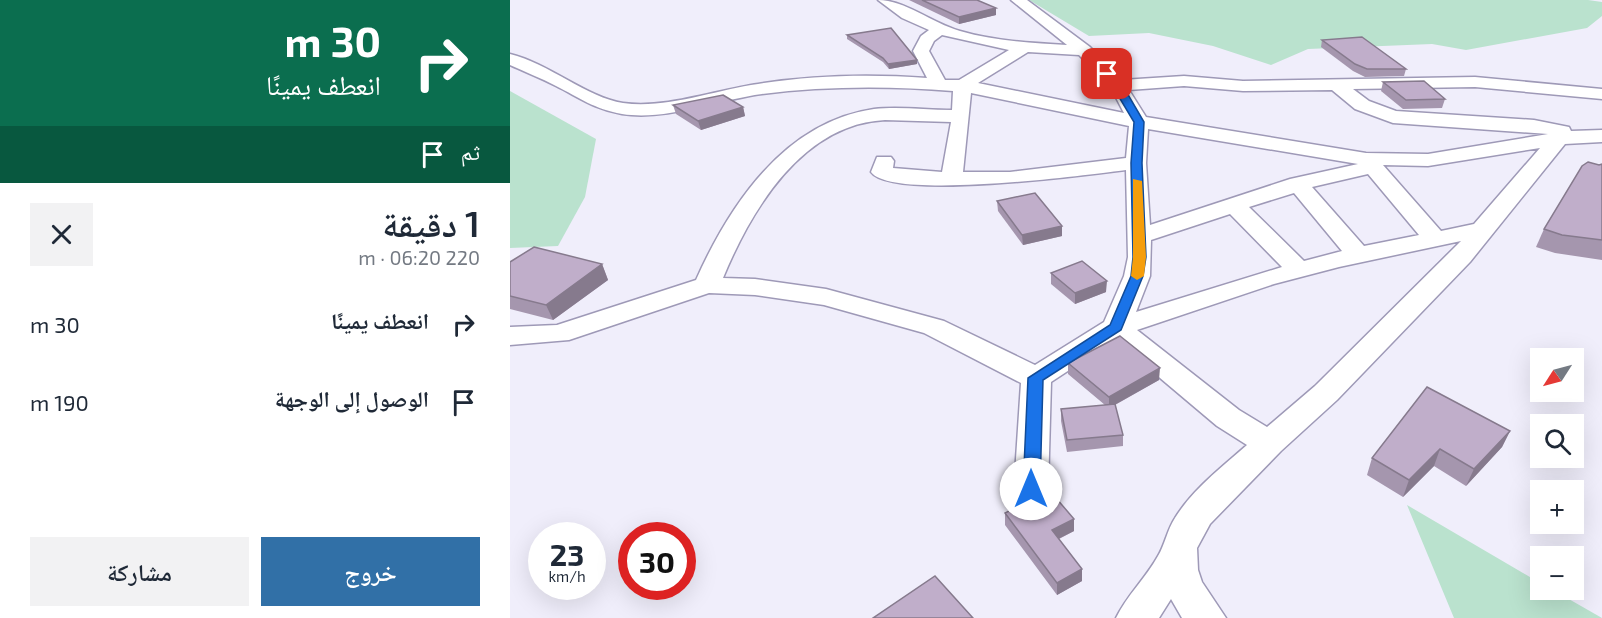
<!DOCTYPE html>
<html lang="ar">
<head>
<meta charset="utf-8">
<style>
  :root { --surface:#fff; --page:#f2f2f3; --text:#1f2937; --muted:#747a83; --accent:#3170a7 }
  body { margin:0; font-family:"Exo 2","Noto Naskh Arabic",sans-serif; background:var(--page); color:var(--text); direction:rtl; height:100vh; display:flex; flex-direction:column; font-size:22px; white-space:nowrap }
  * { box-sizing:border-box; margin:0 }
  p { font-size:20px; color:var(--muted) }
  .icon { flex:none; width:33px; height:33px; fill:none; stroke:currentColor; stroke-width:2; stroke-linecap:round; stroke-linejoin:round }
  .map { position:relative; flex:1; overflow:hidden; direction:ltr }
  .side { display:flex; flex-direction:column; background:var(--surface); width:510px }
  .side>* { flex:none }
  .guide { background:#0b6e4f; color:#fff; overflow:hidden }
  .needle { width:39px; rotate:234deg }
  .buttons { position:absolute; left:1020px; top:348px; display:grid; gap:12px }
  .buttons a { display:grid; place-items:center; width:54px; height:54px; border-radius:0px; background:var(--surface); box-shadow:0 6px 24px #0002; font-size:30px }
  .speed { position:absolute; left:18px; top:522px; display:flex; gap:12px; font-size:30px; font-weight:700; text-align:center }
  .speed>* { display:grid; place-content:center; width:78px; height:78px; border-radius:50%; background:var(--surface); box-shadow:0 6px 24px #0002; line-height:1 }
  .speed small { font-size:15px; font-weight:400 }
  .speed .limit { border:9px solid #d22; background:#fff; color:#111 }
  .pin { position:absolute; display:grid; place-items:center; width:51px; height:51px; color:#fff; margin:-26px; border-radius:12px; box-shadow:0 3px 9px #0006 }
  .me { position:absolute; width:66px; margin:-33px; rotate:0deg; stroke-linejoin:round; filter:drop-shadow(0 0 4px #0008) }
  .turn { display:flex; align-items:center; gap:21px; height:126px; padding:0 30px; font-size:27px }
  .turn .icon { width:78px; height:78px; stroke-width:2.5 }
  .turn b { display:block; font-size:42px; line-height:51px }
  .then { display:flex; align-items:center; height:57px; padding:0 30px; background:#0003; gap:12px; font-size:22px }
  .round { display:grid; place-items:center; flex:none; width:63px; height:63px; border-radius:0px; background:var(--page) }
  .overview { display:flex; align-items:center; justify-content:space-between; height:102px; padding:0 30px }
  h1 { font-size:36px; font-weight:600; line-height:45px }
  .button { display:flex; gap:12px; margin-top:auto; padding:12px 30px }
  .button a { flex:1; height:69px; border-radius:0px; background:var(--accent); color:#fff; font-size:24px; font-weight:600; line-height:69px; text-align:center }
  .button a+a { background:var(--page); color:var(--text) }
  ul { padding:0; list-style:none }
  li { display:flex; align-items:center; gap:18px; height:78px; padding:0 30px }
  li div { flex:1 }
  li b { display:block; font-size:22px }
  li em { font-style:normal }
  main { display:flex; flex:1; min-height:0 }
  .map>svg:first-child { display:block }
  .green { fill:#bae2ce }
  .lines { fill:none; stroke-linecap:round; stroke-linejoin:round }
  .minor-casing { stroke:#9e99b7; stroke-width:3 }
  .minor { fill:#fff; fill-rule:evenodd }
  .wall { fill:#a596ae }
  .shaded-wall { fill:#867a8d }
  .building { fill:#c0aeca; stroke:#867a8d; stroke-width:1.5 }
  .route { fill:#1a73e8; stroke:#114b97; stroke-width:1.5 }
  .slow { fill:#f59e0b }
</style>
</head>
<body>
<main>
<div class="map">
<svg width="1092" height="618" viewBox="0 0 1092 618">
  <rect width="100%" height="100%" fill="#f0eefb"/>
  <g class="green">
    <path d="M519 0H1078L1092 2V16L1077 28 956 50 922 44 798 49 761 65 703 46 639 33 579 36Z"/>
    <path d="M0 91 86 139 75 197 48 246 0 248Z"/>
    <path d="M897 505 1030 583V590H1043L1092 618H944Z"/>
  </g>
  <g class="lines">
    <defs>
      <path id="minor" d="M368 0C395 0 422 23 450 31 484 41 521 43 557 45L501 0H517L580 47 612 80 674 76 733 81 965 77 1092 89V99L965 87 843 89 859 101 886 111 1024 120 1059 127 1061 131 1092 130V142L1055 144 960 262 827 400 771 451 700 524 687 548 688 570 692 582 716 618H672L661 599 649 618H606C617 595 636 578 648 556 655 545 657 530 665 518 683 489 712 467 737 445L707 426 605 340 541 382 538 489 533 498 521 502 509 498 504 489 511 383 414 333 314 305 245 295 199 293 59 340 0 345V327L47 325 186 280C220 204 275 122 364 109 389 106 416 110 442 110L443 91C379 86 316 86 252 94 207 100 157 121 112 114 84 109 70 98 46 86 31 78 15 72 0 65V54C38 63 78 98 113 103 157 109 205 90 248 84 304 75 361 74 417 78L403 51 411 36 419 30 392 18ZM432 35 499 50 449 80H435L419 51 424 41ZM518 52 569 55 601 88 614 113 468 83ZM674 86 733 91 822 90 845 109 883 123 1038 134 918 154 856 153 636 117 619 90ZM461 93 619 126 616 158 500 172H453ZM375 120 441 122 432 172 383 168 384 161 381 157H367L361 172C381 201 578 175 616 170L618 257 614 276 594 322 525 365 434 321 316 289 245 279 213 278C241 210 292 124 375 120ZM638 129 848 164 780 179 640 225 636 163ZM1030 148 964 224 931 231 873 165 918 166ZM858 174 909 235 854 246 802 187ZM784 193 832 251 794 261 739 207ZM720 214 772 267 626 312 640 276 641 240ZM951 241 805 386 757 427 729 410 627 330 764 284 829 267Z"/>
    </defs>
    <use href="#minor" class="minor-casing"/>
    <use href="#minor" class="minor"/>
  </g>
  <g class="wall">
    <path d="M399 0H467L486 8V15L449 24Z"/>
    <path d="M337 35 407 64 379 69 373 62 337 39Z"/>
    <path d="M812 40 896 69 894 76 855 77 843 71 811 47Z"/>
    <path d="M873 82 935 99 932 108 893 109 871 91Z"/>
    <path d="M163 105 233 107 235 116 191 130 166 114Z"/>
    <path d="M1092 164V260L1045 253 1026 247 1034 229 1089 165Z"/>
    <path d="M487 201 552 226V236L513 245 488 211Z"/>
    <path d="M0 262 92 264 98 280 43 320 0 309Z"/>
    <path d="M541 273 596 292 565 304 541 284Z"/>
    <path d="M558 363 649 380 605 405 613 435V446L557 452 551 421V409L595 405 558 374Z"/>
    <path d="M1000 431 992 447 956 486 924 466 893 497 857 475 862 458Z"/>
    <path d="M495 513 564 531 549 539 572 569V581L547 595 495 525Z"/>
  </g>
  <g class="shaded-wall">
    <path d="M486 8V15L449 24V17Z"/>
    <path d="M407 60V64L379 69 378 64Z"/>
    <path d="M233 107 235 116 191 130 188 121Z"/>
    <path d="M552 226V236L513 245 512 235Z"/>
    <path d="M92 264 98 280 43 320 36 305Z"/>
    <path d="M597 281 596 292 565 304V293Z"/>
    <path d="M650 368 649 380 599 408V397Z"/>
    <path d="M1000 431 992 447 956 486 964 469Z"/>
    <path d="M930 449 924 466 893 497 899 480Z"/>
    <path d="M564 519V531L542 542V530Z"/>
    <path d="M572 569V581L547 595V583Z"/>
  </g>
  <g class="building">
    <path d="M412 0H467L486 8 449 17Z"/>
    <path d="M381 28 407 60 378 64 373 58 337 35Z"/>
    <path d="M852 37 896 69H857L845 64 812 40Z"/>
    <path d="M914 81 935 99 896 100 873 82Z"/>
    <path d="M213 95 233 107 188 121 163 105Z"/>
    <path d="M1078 162 1089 165 1092 164V240L1052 235 1034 229 1072 166Z"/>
    <path d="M525 193 552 226 512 235 487 201Z"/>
    <path d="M24 247 92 264 36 305 0 296V262Z"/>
    <path d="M572 261 597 281 565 293 541 273Z"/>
    <path d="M610 336 650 368 599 397 558 363Z"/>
    <path d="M917 387 1000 431 964 469 930 449 899 480 862 458Z"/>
    <path d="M605 404 613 435 557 440 551 409Z"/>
    <path d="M540 491 564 519 542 530 572 569 547 583 495 513Z"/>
    <path d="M425 576 463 618H363Z"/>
  </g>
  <path class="route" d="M594 72H600L613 86 634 122 632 163 636 257 633 276 611 330 533 380 530 489 528 494H515L513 489 518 378 600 325 621 276 623 257 621 163 624 122Z"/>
  <path class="slow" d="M623 179 632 181 636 257 634 276 627 280 621 276 623 257Z"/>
</svg>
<div class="buttons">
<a><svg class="needle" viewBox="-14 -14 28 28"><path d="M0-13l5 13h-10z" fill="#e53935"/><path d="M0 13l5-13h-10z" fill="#747a83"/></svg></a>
<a><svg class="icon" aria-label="search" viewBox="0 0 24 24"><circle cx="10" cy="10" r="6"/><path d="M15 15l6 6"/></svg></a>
<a>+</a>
<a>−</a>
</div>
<div class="speed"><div>23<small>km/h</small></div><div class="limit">30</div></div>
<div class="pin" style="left:597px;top:74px;background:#d93025"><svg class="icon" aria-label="arrive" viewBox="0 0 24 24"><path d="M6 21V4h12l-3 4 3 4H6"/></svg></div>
<svg class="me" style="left:521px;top:489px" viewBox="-20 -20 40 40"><circle r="19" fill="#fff"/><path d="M0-13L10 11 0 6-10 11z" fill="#1a73e8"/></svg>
</div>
<section class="side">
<div class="guide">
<div class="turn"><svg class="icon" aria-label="right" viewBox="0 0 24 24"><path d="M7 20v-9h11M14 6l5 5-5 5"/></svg><div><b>30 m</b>انعطف يمينًا</div></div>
<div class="then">ثم<svg class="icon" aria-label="arrive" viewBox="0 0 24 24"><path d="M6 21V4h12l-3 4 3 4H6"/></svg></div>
</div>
<div class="overview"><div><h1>1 دقيقة</h1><p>220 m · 06:20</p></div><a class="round"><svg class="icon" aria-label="close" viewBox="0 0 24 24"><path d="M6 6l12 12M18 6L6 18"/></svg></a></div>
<ul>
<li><svg class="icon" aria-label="right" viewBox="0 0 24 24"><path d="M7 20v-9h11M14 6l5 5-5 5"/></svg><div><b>انعطف يمينًا</b></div><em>30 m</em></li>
<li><svg class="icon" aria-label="arrive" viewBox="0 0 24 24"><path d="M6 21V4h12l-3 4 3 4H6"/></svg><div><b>الوصول إلى الوجهة</b></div><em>190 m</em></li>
</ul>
<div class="button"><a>خروج</a><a>مشاركة</a></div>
</section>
</main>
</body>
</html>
